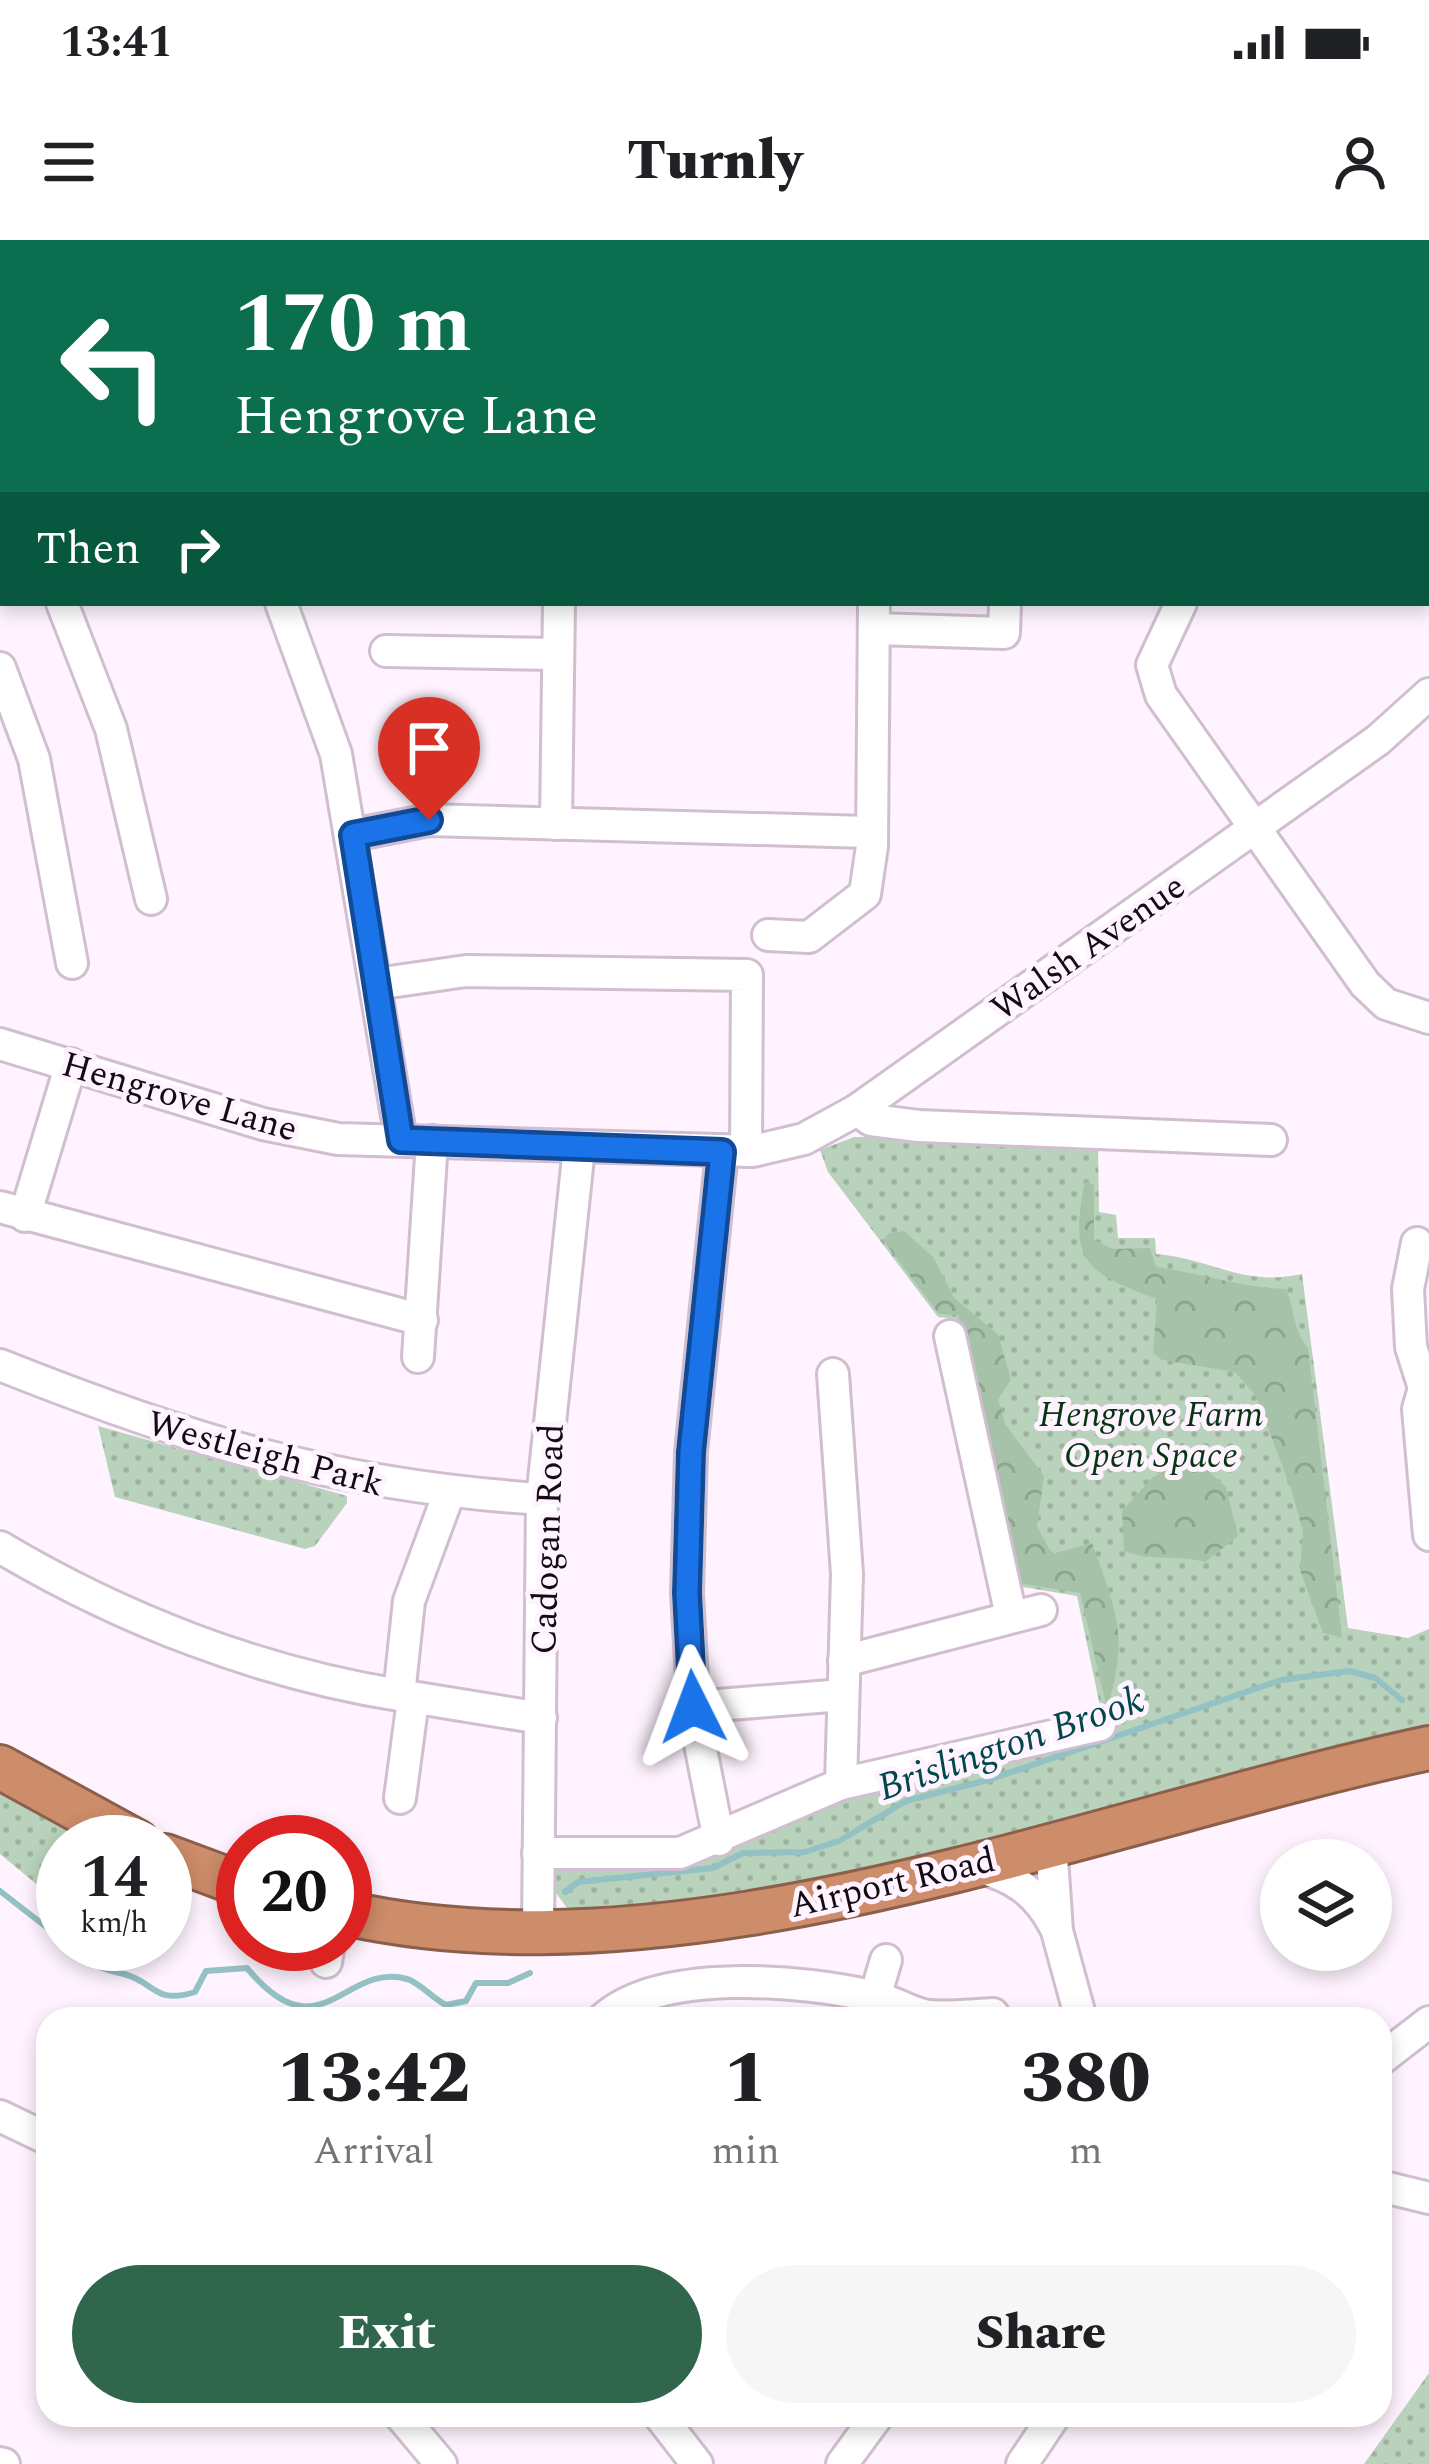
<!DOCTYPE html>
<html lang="en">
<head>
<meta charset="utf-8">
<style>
  :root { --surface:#fff; --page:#f6f6f6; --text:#202124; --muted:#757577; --accent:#2f664c }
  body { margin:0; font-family:Spectral,serif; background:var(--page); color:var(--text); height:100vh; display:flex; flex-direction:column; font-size:45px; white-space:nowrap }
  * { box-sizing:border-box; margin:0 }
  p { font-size:39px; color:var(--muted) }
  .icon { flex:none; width:66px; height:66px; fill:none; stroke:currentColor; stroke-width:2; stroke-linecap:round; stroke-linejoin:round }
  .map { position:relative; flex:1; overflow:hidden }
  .drawer { position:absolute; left:36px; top:1767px; width:1356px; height:420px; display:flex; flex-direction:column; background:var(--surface); border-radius:36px; box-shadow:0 6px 18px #0003 }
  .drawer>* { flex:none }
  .top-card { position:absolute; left:0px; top:0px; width:1431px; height:366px; box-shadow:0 6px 18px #0003; background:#0b6e4f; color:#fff; overflow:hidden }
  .controls { position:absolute; left:1260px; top:1599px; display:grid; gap:24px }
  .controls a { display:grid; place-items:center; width:132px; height:132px; border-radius:50%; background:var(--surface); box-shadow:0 6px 18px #0003; font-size:60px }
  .speed { position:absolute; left:36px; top:1575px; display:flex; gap:24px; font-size:60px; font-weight:700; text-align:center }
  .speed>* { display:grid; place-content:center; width:156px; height:156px; border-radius:50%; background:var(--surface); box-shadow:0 6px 18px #0003; line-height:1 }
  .speed small { font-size:30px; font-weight:400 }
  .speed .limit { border:18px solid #d22; background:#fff; color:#111 }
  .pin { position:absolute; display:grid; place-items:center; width:102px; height:102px; color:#fff; margin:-123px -51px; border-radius:50% 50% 50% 0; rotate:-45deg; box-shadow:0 0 12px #0007 }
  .pin .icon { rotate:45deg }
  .me { position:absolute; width:132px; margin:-66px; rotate:357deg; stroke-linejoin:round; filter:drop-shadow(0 0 9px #0008) }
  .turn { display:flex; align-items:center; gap:42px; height:252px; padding:0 36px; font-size:54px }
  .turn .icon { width:156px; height:156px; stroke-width:2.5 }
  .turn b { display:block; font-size:84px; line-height:102px }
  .then { display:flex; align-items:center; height:114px; padding:0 36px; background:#0003; gap:24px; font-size:45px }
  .eta { display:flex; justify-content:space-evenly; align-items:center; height:204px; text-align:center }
  .eta b { font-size:72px; font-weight:800; line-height:84px }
  .primary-button { display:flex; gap:24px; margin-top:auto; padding:24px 36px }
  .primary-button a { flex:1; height:138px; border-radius:72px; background:var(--accent); color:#fff; font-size:48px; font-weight:800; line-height:138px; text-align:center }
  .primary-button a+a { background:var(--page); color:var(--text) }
  .status { display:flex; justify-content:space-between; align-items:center; height:84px; padding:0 60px; background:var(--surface); direction:ltr }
  .status svg { height:33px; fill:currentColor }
  header { display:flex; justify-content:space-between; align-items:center; height:156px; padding:0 36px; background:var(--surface); font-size:54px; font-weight:800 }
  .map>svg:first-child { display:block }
  .grass { fill:url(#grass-dots) }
  .forest { fill:url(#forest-crowns) }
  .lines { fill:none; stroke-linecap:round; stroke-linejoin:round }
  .stream { stroke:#94c1c3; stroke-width:6 }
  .minor-casing { stroke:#d1bfd1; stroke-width:36 }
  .highway-casing { stroke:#8c5f4b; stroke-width:48 }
  .minor { stroke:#fff; stroke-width:30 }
  .highway { stroke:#cd8c6a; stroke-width:42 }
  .route-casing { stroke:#114b97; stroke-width:30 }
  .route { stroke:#1a73e8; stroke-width:21 }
  .labels { text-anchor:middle; stroke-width:10; stroke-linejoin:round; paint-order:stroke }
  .street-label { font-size:36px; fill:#120c12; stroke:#fef3fe }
  .park-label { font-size:36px; font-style:italic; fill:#053512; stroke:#fef3fe }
  .water-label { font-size:39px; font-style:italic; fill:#00484b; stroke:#fef3fe }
</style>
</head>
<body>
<div class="status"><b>13:41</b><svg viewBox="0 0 49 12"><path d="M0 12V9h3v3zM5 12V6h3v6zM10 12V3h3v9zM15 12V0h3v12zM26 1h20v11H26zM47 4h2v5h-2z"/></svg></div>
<header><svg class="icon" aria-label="menu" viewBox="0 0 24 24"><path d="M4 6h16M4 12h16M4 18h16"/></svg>Turnly<svg class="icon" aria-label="person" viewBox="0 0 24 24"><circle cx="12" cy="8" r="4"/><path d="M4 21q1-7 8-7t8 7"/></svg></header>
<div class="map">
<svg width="1429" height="2224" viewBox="0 0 1429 2224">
  <defs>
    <pattern id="grass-dots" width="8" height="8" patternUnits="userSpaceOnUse" patternTransform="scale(3)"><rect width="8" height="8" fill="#b8d2bb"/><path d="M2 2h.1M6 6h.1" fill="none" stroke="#9db3a0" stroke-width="1.8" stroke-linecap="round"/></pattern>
    <pattern id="forest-crowns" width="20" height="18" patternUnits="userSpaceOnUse" patternTransform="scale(3)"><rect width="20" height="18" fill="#a6c3a9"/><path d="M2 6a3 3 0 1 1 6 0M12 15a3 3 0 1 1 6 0" fill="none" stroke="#8ea690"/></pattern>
  </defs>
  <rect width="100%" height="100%" fill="#fef3fe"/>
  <g class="grass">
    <path d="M854 897 1081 898 1080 909H1098L1099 972 1116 975 1118 998H1155L1156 1014C1213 1019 1242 1047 1302 1034L1348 1388 1408 1398 1429 1389V1488C1227 1527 1034 1596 834 1643 748 1664 658 1666 570 1672L553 1649 556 1627 702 1619 858 1555 1106 1495 1077 1356 1006 1344 956 1079 938 1077 828 932 820 910Z"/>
    <path d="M98 1186 347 1256V1263L315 1306 305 1309 115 1257Z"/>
    <path d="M0 1553 89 1602H63V1666L0 1614Z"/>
    <path d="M1429 2133V2224H1364Z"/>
  </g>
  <g class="forest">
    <path d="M1085 941 1094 945V1000L1113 1009 1150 1008 1156 1027C1200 1033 1241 1048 1286 1049 1295 1070 1293 1091 1308 1108L1342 1398 1323 1393 1300 1330 1303 1291 1291 1249 1256 1156 1235 1132 1162 1120 1153 1113 1157 1059C1084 1032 1069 1021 1085 941Z"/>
    <path d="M904 991 934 1018 954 1058 998 1094 1011 1140 998 1159 1005 1184 1044 1236 1037 1286 1052 1314 1092 1303C1117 1373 1129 1396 1107 1469L1080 1353 1012 1342 958 1075 939 1074 883 1000 889 993Z"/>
    <path d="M1179 1223H1199L1226 1247 1238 1296 1205 1322C1177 1314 1152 1322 1124 1311L1122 1271 1153 1237Z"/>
  </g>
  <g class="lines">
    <g class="stream">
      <path d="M0 1651 63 1700"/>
      <path d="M565 1652 578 1642 713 1628 743 1613 805 1612 839 1601 906 1561 991 1539 1281 1440 1349 1431 1375 1438 1402 1460"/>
      <path d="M67 1704C87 1723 100 1729 124 1734 155 1742 154 1765 195 1752L206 1731 247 1728C320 1817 345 1721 407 1739 419 1742 433 1759 446 1765L466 1761 476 1743H508L530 1733"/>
    </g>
    <defs>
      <g id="minor">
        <path d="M154 0 155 3"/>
        <path d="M389 0V3"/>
        <path d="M622 0V3"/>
        <path d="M302 3 315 0"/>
        <path d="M0 197 3 205"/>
        <path d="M0 308 3 307"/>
        <path d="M62 363 111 489 151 659"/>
        <path d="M281 363 336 514 401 900"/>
        <path d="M1181 363 1152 425 1161 455 1365 744 1386 764 1429 778"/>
        <path d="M875 389 1004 393 1005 363"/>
        <path d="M386 411 558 414"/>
        <path d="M0 428 34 519 72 723"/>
        <path d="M556 584 559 363"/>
        <path d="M353 595 429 580 868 592"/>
        <path d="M768 695 809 697 865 654 872 606 874 363"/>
        <path d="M376 744 466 731 747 735 746 911"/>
        <path d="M0 804 263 884 338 899 753 911 804 899 857 870 1378 500 1429 454"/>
        <path d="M857 870 871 880 919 886 1271 900"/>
        <path d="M0 967 422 1080"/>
        <path d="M25 976 71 824"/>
        <path d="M1417 1003 1408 1049 1411 1107 1424 1148 1418 1169 1429 1295"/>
        <path d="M950 1096 1011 1376"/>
        <path d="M418 1117 432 901"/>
        <path d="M0 1125C191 1201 335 1246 542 1259"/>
        <path d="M833 1134 847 1334 841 1544"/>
        <path d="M449 1253 409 1361 399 1455 541 1478"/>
        <path d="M0 1307C121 1379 260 1433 399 1455"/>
        <path d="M844 1421 1041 1370"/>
        <path d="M693 1467 843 1455"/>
        <path d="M400 1558 413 1460"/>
        <path d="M719 1600 694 1474 687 1353 691 1212 722 912"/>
        <path d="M1051 1603 1057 1691 1081 1779"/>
        <path d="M538 1613H680L841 1544 1100 1485"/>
        <path d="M977 1627C1013 1636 1037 1652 1054 1685"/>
        <path d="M538 1691 542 1259 579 908"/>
        <path d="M326 1722 329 1704"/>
        <path d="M875 1757 886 1720"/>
        <path d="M603 1779C660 1727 804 1740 875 1757 893 1761 909 1773 928 1776 948 1778 972 1775 993 1774"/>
        <path d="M1380 1820 1429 1782"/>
        <path d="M0 1876 48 1899"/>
        <path d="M1380 1946 1429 1958"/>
        <path d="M400 2175 441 2224"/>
        <path d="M659 2175 697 2224"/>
        <path d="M0 2223 4 2224"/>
        <path d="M842 2224 878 2175"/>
        <path d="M1022 2224 1055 2175"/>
      </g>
      <g id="highway">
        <path d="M0 1527 137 1602"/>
        <path d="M165 1616 243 1645"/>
        <path d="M345 1673C689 1749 1091 1580 1429 1508"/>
      </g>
    </defs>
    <use href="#minor" class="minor-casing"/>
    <use href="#highway" class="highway-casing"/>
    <use href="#minor" class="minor"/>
    <use href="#highway" class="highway"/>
  </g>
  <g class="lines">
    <defs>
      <path id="route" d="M429 580 353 595 401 900 722 912 691 1212 687 1353 693 1467"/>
    </defs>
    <use href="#route" class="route-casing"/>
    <use href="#route" class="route"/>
  </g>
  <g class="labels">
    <g class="street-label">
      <text transform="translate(1087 706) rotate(-35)" y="13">Walsh Avenue</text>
      <text transform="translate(180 855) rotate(16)" y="13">Hengrove Lane</text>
      <text transform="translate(266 1212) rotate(15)" y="13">Westleigh Park</text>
      <text transform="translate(546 1299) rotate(-88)" y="13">Cadogan Road</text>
      <text transform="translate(892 1641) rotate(-13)" y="13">Airport Road</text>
    </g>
    <g class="park-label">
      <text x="1151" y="1186">Hengrove Farm<tspan x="1151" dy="41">Open Space</tspan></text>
    </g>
    <g class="water-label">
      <text transform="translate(1010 1502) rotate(-19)" y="14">Brislington Brook</text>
    </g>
  </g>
</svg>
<div class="controls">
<a><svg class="icon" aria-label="layers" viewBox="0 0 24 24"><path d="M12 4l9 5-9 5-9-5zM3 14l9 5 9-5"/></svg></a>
</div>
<div class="speed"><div>14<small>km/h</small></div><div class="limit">20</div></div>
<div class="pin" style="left:429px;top:580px;background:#d93025"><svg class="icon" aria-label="arrive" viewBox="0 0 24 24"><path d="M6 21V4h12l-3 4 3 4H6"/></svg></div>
<svg class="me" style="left:693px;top:1467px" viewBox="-20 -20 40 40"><path d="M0-17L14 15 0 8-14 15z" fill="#1a73e8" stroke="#fff" stroke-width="4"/></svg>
<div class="top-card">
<div class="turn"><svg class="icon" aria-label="left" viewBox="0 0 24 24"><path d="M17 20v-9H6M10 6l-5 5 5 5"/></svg><div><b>170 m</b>Hengrove Lane</div></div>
<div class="then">Then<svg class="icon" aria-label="right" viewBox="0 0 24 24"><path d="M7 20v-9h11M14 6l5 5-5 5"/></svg></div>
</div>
<section class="drawer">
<div class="eta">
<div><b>13:42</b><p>Arrival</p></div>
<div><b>1</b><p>min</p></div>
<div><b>380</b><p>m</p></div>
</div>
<div class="primary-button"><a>Exit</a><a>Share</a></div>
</section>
</div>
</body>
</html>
